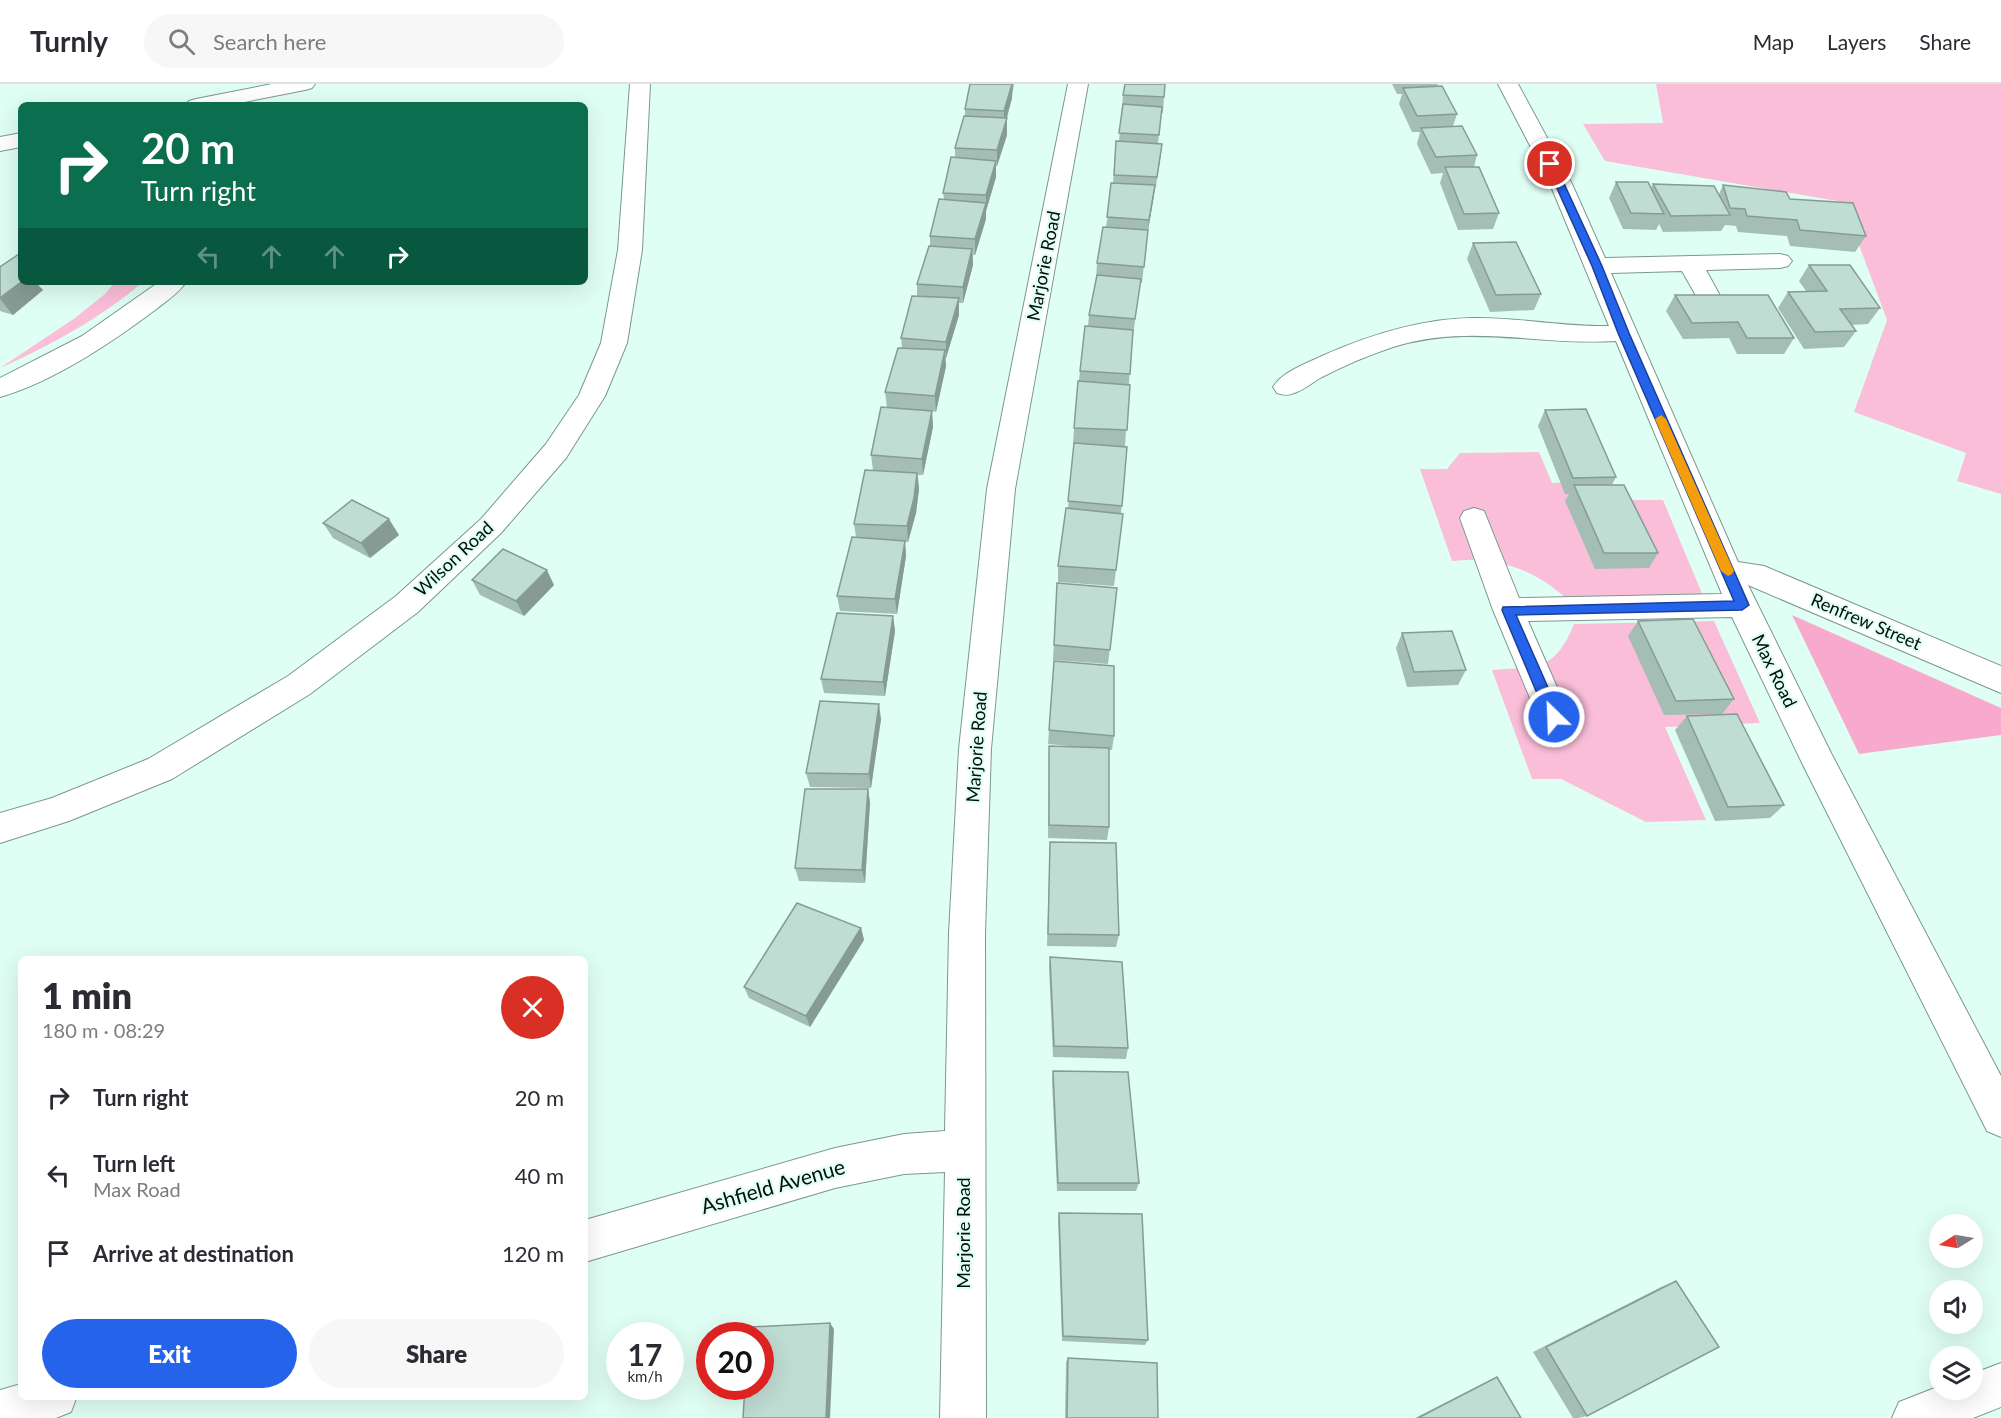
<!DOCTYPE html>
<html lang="en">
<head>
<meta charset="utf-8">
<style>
  :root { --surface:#fff; --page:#f7f7f7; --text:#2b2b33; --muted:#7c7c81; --line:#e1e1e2; --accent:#2563eb }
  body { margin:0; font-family:Lato,sans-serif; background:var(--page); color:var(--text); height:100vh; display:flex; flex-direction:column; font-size:22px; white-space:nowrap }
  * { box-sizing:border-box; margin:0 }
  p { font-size:20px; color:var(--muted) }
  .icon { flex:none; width:33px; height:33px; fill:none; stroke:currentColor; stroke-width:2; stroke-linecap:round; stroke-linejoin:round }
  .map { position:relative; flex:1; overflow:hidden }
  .details { position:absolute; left:18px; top:872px; width:570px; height:444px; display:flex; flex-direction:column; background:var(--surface); border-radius:9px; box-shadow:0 6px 24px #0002 }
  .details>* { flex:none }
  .banner { position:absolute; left:18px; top:18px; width:570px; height:183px; border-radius:9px; box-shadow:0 6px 24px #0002; background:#0b6e4f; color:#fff; overflow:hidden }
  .needle { width:39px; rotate:259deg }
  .buttons { position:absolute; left:1929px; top:1130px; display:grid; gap:12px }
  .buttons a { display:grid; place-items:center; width:54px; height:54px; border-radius:50%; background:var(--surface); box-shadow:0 6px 24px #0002; font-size:30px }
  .speed { position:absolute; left:606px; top:1238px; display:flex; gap:12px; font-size:30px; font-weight:700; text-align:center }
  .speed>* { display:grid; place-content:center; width:78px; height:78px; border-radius:50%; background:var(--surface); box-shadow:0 6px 24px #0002; line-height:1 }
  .speed small { font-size:15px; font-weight:400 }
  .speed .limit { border:9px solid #d22; background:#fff; color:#111 }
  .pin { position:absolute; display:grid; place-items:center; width:51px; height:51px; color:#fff; margin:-26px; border:3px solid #fff; border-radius:50%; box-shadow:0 2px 6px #0007 }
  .me { position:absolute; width:66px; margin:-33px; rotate:336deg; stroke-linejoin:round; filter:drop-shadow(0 0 4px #0008) }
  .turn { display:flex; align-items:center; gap:21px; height:126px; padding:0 24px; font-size:27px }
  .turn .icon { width:78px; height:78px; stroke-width:2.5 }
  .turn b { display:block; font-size:42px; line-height:51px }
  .lanes { display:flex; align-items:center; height:57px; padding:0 24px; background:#0003; justify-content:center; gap:30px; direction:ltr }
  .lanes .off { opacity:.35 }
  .round { display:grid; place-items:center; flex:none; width:63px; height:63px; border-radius:32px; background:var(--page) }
  .summary { display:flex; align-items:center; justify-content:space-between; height:102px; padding:0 24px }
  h1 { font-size:36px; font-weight:800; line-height:45px }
  .button { display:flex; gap:12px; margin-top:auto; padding:12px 24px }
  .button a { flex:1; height:69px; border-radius:36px; background:var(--accent); color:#fff; font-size:24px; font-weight:800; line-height:69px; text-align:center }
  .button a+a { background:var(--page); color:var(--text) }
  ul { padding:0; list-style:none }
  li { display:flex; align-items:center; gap:18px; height:78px; padding:0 24px }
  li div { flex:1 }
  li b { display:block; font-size:22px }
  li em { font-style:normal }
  header { display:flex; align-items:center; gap:36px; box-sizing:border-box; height:84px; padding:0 30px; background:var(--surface); border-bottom:2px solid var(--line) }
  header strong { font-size:28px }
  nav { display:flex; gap:33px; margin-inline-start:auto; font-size:21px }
  .search { width:420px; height:54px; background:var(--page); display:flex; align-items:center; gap:15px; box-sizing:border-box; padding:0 21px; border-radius:33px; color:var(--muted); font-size:22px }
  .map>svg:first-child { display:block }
  .green { fill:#fbbed9 }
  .forest { fill:#f7aacd }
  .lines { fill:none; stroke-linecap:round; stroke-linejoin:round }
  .minor-casing { stroke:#7b988e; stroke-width:2 }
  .minor { fill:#fff; fill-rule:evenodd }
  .wall { fill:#a4beb5 }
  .shaded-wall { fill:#869b94 }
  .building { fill:#bfddd3; stroke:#869b94; stroke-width:1.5 }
  .route { fill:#2563eb; stroke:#184099; stroke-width:1.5 }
  .slow { fill:#f59e0b }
  .labels { text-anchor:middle; stroke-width:4.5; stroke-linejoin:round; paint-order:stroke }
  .street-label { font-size:18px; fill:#050f0c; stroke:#e0fff4 }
  .near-street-label { font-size:21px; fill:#050f0c; stroke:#e0fff4 }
</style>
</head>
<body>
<header>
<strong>Turnly</strong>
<div class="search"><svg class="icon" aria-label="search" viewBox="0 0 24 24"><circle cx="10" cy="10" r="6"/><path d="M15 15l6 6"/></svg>Search here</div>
<nav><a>Map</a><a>Layers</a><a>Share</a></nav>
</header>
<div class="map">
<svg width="2001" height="1334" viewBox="0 0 2001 1334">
  <rect width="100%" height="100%" fill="#e0fff4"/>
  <g class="green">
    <path d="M1656 0H2001V410L1957 397 1966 369 1854 328 1887 236 1843 118 1605 77 1583 40 1663 39Z"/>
    <path d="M115 198H143C101 234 50 262 0 284L75 234 105 210Z"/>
    <path d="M1539 368 1552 399 1575 398 1626 416H1663L1703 512 1566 514C1532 485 1498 472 1452 477L1420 385H1447L1460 369Z"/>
    <path d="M1714 537 1760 639 1665 643 1706 736 1646 738 1561 695H1532L1492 586C1537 583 1555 587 1574 540Z"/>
  </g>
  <path class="forest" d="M1792 531 2001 624V651L1859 670Z"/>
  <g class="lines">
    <defs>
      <g id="minor">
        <path d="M272 0H315L312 4 305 6 229 21H185L189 17 196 15Z"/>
        <path d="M630 0H650L642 166 627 259 605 312 566 374 501 449 418 528 310 610 172 695 69 737 0 759V729L52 714 148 675 288 592 396 512 481 435 546 360 579 311 601 259 618 166Z"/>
        <path d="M1068 0H1088L1015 405 991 665 985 849 986 1334H940L945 1088 904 1090 835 1104 585 1178V1136L835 1064 904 1050 945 1047 949 849 959 665 987 405Z"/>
        <path d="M1498 0H1518L1572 100 1605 174 1780 170 1788 172 1792 177 1788 182 1780 184 1706 186 1724 219 1721 224 1712 227 1703 224 1682 187 1611 189 1738 478 1764 482 2001 582V609L1748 501 1832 671 2001 992V1053L1987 1047 1803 681 1732 533 1528 537 1570 633 1565 642 1554 646 1543 642 1538 633 1493 526 1460 434 1464 427 1474 424 1484 427 1519 514 1722 510 1616 257C1537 262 1472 239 1393 263 1369 271 1345 281 1322 293 1313 298 1304 306 1294 309 1288 312 1283 311 1277 309L1273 303C1282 288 1307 279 1322 272 1369 251 1420 235 1472 234 1518 233 1563 243 1609 242L1550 100Z"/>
        <path d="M21 49V63L0 67V53Z"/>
        <path d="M159 198H186C179 209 165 218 155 226 111 259 53 298 0 313V294L82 252Z"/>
        <path d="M2001 1279V1323L1973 1334H1892L1899 1318 1940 1302V1305H1972V1290Z"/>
        <path d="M21 1300V1312H77L71 1328 56 1334H0V1306Z"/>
      </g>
    </defs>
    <use href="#minor" class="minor-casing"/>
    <use href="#minor" class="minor"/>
  </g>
  <g class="wall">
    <path d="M970 0H1014L1013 7H1012V14L1007 34V51L997 82H996V93L986 127V135L975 171H973V181L963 219H959V231L946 274H945L946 282 936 328 932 327 933 343 923 391H918L919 405 916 429 908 458H905L906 472 897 530 840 527 837 512 856 453 854 440 873 386 871 371 887 324 885 308 902 264 901 254 917 212V200L930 163V152L944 115 943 109 955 73V64L965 32V25Z"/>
    <path d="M1392 0H1438L1437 2 1457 30 1453 42 1477 71 1474 83 1499 129 1493 145 1458 146 1440 99 1443 89 1431 90 1417 60 1420 48H1412L1399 20 1402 10H1397Z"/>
    <path d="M1123 11 1164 13 1163 29H1161L1158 60H1162L1160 76 1147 152 1142 199H1140L1133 252H1132L1125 362 1127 363 1121 430H1123L1114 502 1058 498V482L1068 424 1074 360H1073L1074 344 1080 287 1088 242 1089 231 1096 195 1097 179 1106 143 1113 99 1116 57H1119Z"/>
    <path d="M1616 98 1651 104 1653 100 1719 110 1723 101 1790 115 1866 152 1855 168 1790 162 1787 152 1738 148 1736 142 1725 141 1721 147 1663 148 1659 140 1656 146 1623 145 1609 114Z"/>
    <path d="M1473 159 1541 210 1534 226 1490 228 1467 175Z"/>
    <path d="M1809 181 1880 224 1868 240 1851 241 1856 247 1844 263 1804 265 1778 224 1788 208 1806 207 1799 197Z"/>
    <path d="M0 183 21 198H42L38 201 43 206 13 231 0 227Z"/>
    <path d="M1675 211 1794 254 1784 270H1737L1729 254 1683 255 1666 227Z"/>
    <path d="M1545 326 1616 393 1612 401 1658 469 1649 484 1595 485 1565 417 1569 410H1565L1538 342Z"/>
    <path d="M323 439 399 451 370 474 333 454Z"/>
    <path d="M472 496 554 501 524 532 480 511Z"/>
    <path d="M1057 499 1117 504 1108 580 1053 576Z"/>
    <path d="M893 532 895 547 885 612 824 609 821 595Z"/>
    <path d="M1638 537 1734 615 1722 630 1664 631 1628 552Z"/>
    <path d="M1402 549 1466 586 1458 601 1407 603 1396 564Z"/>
    <path d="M1054 577 1114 652 1112 666H1109V743L1107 756 1048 754 1049 662 1080 663 1048 660Z"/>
    <path d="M1687 632 1784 721 1770 734 1715 737 1675 646Z"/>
    <path d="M881 635 871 704 810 703 806 689Z"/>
    <path d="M868 705 870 719 865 799 799 797 795 784Z"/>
    <path d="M1050 758 1119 851 1116 863 1047 862Z"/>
    <path d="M861 844 864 856 810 943 749 914 744 903Z"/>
    <path d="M1050 873 1128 964 1126 975 1053 973 1049 884Z"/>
    <path d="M1053 987 1139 1099 1136 1107H1057L1052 997Z"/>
    <path d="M1059 1129 1148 1256 1145 1261 1062 1257 1058 1136Z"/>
    <path d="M1676 1197 1587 1332 1578 1334H1573L1533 1268 1661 1203Z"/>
    <path d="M1068 1274 1158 1334H1065L1066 1278Z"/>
    <path d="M1497 1293 1521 1334H1415L1486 1298Z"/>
  </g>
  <g class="shaded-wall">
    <path d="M1013 0 1012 14 1004 43V27Z"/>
    <path d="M1007 34V51L997 82V66Z"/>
    <path d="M1162 60 1160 76 1155 109 1157 93Z"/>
    <path d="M996 77V93L986 127V111Z"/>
    <path d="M1155 101 1153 117 1147 152 1149 136Z"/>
    <path d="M986 119V135L975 171V155Z"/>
    <path d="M972 165 973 181 963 219V203Z"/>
    <path d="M21 198H42L38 201 43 206 13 231 0 215Z"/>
    <path d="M959 214V231L946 274V258Z"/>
    <path d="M945 266 946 282 936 328 935 312Z"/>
    <path d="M932 327 933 343 923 391 922 375Z"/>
    <path d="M917 389 919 405 916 429 908 458 907 442Z"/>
    <path d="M389 435 399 451 370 474 361 459Z"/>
    <path d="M905 457 906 472 897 530 895 515Z"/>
    <path d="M547 486 554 501 524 532 516 517Z"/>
    <path d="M893 532 895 547 885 612 883 598Z"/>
    <path d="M879 620 881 635 871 704 869 690Z"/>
    <path d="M868 705 870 719 865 799 862 786Z"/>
    <path d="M861 844 864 856 810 943 806 932Z"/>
    <path d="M830 1239 834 1245 830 1334H826Z"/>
  </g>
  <g class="building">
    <path d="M970 0H1012L1004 27 965 25Z"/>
    <path d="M1125 0H1165L1164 13 1123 11Z"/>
    <path d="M1442 2 1457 30 1417 32 1403 4Z"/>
    <path d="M1123 20 1162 23 1159 51 1119 49Z"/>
    <path d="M964 32 1007 34 997 66 955 64Z"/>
    <path d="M1462 42 1477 71 1436 73 1421 44Z"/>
    <path d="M1116 57 1162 60 1157 93 1114 91Z"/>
    <path d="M951 73 996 77 986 111 943 109Z"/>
    <path d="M1445 83H1479L1499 129 1464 130Z"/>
    <path d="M1616 98H1648L1664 130 1631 129Z"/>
    <path d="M1111 99 1155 101 1149 136 1107 133Z"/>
    <path d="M1653 100 1714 102 1730 131 1671 132Z"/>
    <path d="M1723 101 1786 108 1790 115 1853 119 1866 152 1800 146 1797 136 1747 132 1745 125 1730 124Z"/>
    <path d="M939 115 986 119 975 155 930 152Z"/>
    <path d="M1103 143 1148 146 1144 183 1097 179Z"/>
    <path d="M1516 158 1541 210 1496 211 1473 159Z"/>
    <path d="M929 162 972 165 963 203 917 200Z"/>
    <path d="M19 170H21V198L0 214V183Z"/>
    <path d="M1809 181H1850L1880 224 1840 225 1856 247 1815 248 1788 208 1827 207Z"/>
    <path d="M1097 191 1141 195 1135 235 1089 231Z"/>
    <path d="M1675 211H1768L1794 254H1747L1738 238 1692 239Z"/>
    <path d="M912 212 959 214 946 258 901 254Z"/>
    <path d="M1085 242 1133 246 1130 290 1080 287Z"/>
    <path d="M898 264 945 266 935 312 885 308Z"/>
    <path d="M1078 297 1130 301 1127 346 1074 344Z"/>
    <path d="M881 323 932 327 922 375 871 371Z"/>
    <path d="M1586 325 1616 393 1573 394 1545 326Z"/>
    <path d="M1074 359 1127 363 1122 422 1068 417Z"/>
    <path d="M865 386 917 389 914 414 907 442 854 440Z"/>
    <path d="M1574 401H1624L1658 469H1604Z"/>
    <path d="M352 416 389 435 361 459 323 439Z"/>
    <path d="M1066 424 1123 430 1116 486 1058 482Z"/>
    <path d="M852 453 905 457 895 515 837 512Z"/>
    <path d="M503 465 547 486 516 517 472 496Z"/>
    <path d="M1057 499 1117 504 1110 566 1054 561Z"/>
    <path d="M837 529 893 532 883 598 821 595Z"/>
    <path d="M1693 535 1734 615 1676 617 1638 537Z"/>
    <path d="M1452 547 1466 586 1414 588 1402 549Z"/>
    <path d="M1054 577 1114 582V652L1049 646Z"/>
    <path d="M820 617 879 620 869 690 806 689Z"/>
    <path d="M1737 630 1784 721 1728 723 1687 632Z"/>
    <path d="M1049 662 1109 664V743L1049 741Z"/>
    <path d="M805 705H868L862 786 795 784Z"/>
    <path d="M1050 758 1116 759 1119 851 1048 850Z"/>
    <path d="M797 819 861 844 806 932 744 903Z"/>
    <path d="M1050 873 1122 878 1128 964 1054 962Z"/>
    <path d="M1053 987 1128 988 1139 1099H1058Z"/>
    <path d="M1059 1129 1142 1130 1148 1256 1063 1252Z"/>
    <path d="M1676 1197 1719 1263 1587 1332 1546 1263Z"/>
    <path d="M830 1239 826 1334H743L745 1302H760V1251H750V1243Z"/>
    <path d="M1068 1274 1157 1279 1158 1334H1067Z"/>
    <path d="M1497 1293 1521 1334H1418Z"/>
  </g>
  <path class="route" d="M1550 77 1555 80 1602 182 1629 249 1749 521 1742 526 1516 531 1561 633 1554 638 1547 633 1502 526 1503 523 1734 517 1618 249 1592 182 1546 80Z"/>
  <path class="slow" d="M1661 331 1666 335 1734 487 1732 490 1728 492 1721 487 1655 335Z"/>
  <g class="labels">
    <g class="street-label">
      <text transform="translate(1044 182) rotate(-79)" y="6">Marjorie Road</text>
      <text transform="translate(454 475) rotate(-43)" y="6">Wilson Road</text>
      <text transform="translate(1866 538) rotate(23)" y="6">Renfrew Street</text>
      <text transform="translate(1774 587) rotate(64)" y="6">Max Road</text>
      <text transform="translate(977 663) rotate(-86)" y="6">Marjorie Road</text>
      <text transform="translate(964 1149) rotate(-90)" y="6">Marjorie Road</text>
    </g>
    <g class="near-street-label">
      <text transform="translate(773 1103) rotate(-16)" y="7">Ashfield Avenue</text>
    </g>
  </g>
</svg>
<div class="buttons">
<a><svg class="needle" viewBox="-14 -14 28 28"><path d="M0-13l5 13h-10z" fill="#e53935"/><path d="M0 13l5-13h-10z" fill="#7c7c81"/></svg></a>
<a><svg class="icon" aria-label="sound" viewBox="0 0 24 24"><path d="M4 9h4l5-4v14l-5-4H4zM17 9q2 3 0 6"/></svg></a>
<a><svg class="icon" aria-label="layers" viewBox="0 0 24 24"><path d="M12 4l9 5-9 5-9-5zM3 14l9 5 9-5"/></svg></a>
</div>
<div class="speed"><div>17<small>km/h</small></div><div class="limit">20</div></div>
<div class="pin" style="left:1550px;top:80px;background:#d93025"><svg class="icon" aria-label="arrive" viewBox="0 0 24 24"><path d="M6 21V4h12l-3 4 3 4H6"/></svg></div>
<svg class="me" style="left:1554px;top:633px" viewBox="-20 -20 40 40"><circle r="17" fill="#2563eb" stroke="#fff" stroke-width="3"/><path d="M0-11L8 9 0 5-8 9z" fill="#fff"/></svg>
<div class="banner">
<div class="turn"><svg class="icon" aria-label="right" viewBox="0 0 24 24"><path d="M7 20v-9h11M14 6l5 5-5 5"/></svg><div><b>20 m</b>Turn right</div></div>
<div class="lanes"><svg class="icon off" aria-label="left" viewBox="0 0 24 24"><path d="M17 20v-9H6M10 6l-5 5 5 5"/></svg><svg class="icon off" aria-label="ahead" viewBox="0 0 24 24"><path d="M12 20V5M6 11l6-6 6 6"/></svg><svg class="icon off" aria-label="ahead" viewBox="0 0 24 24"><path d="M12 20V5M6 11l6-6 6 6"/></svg><svg class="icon" aria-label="right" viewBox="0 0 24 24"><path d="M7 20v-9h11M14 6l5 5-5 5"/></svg></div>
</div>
<section class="details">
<div class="summary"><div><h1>1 min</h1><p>180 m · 08:29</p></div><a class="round" style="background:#d93025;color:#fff"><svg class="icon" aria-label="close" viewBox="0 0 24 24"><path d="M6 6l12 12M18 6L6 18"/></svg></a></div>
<ul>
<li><svg class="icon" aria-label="right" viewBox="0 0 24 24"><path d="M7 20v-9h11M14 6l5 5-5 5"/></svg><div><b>Turn right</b></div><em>20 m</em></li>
<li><svg class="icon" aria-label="left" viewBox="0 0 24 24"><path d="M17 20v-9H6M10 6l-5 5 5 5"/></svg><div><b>Turn left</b><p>Max Road</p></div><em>40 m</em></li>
<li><svg class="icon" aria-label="arrive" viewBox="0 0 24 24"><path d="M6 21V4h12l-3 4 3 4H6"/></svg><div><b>Arrive at destination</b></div><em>120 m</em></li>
</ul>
<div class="button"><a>Exit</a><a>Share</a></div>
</section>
</div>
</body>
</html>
